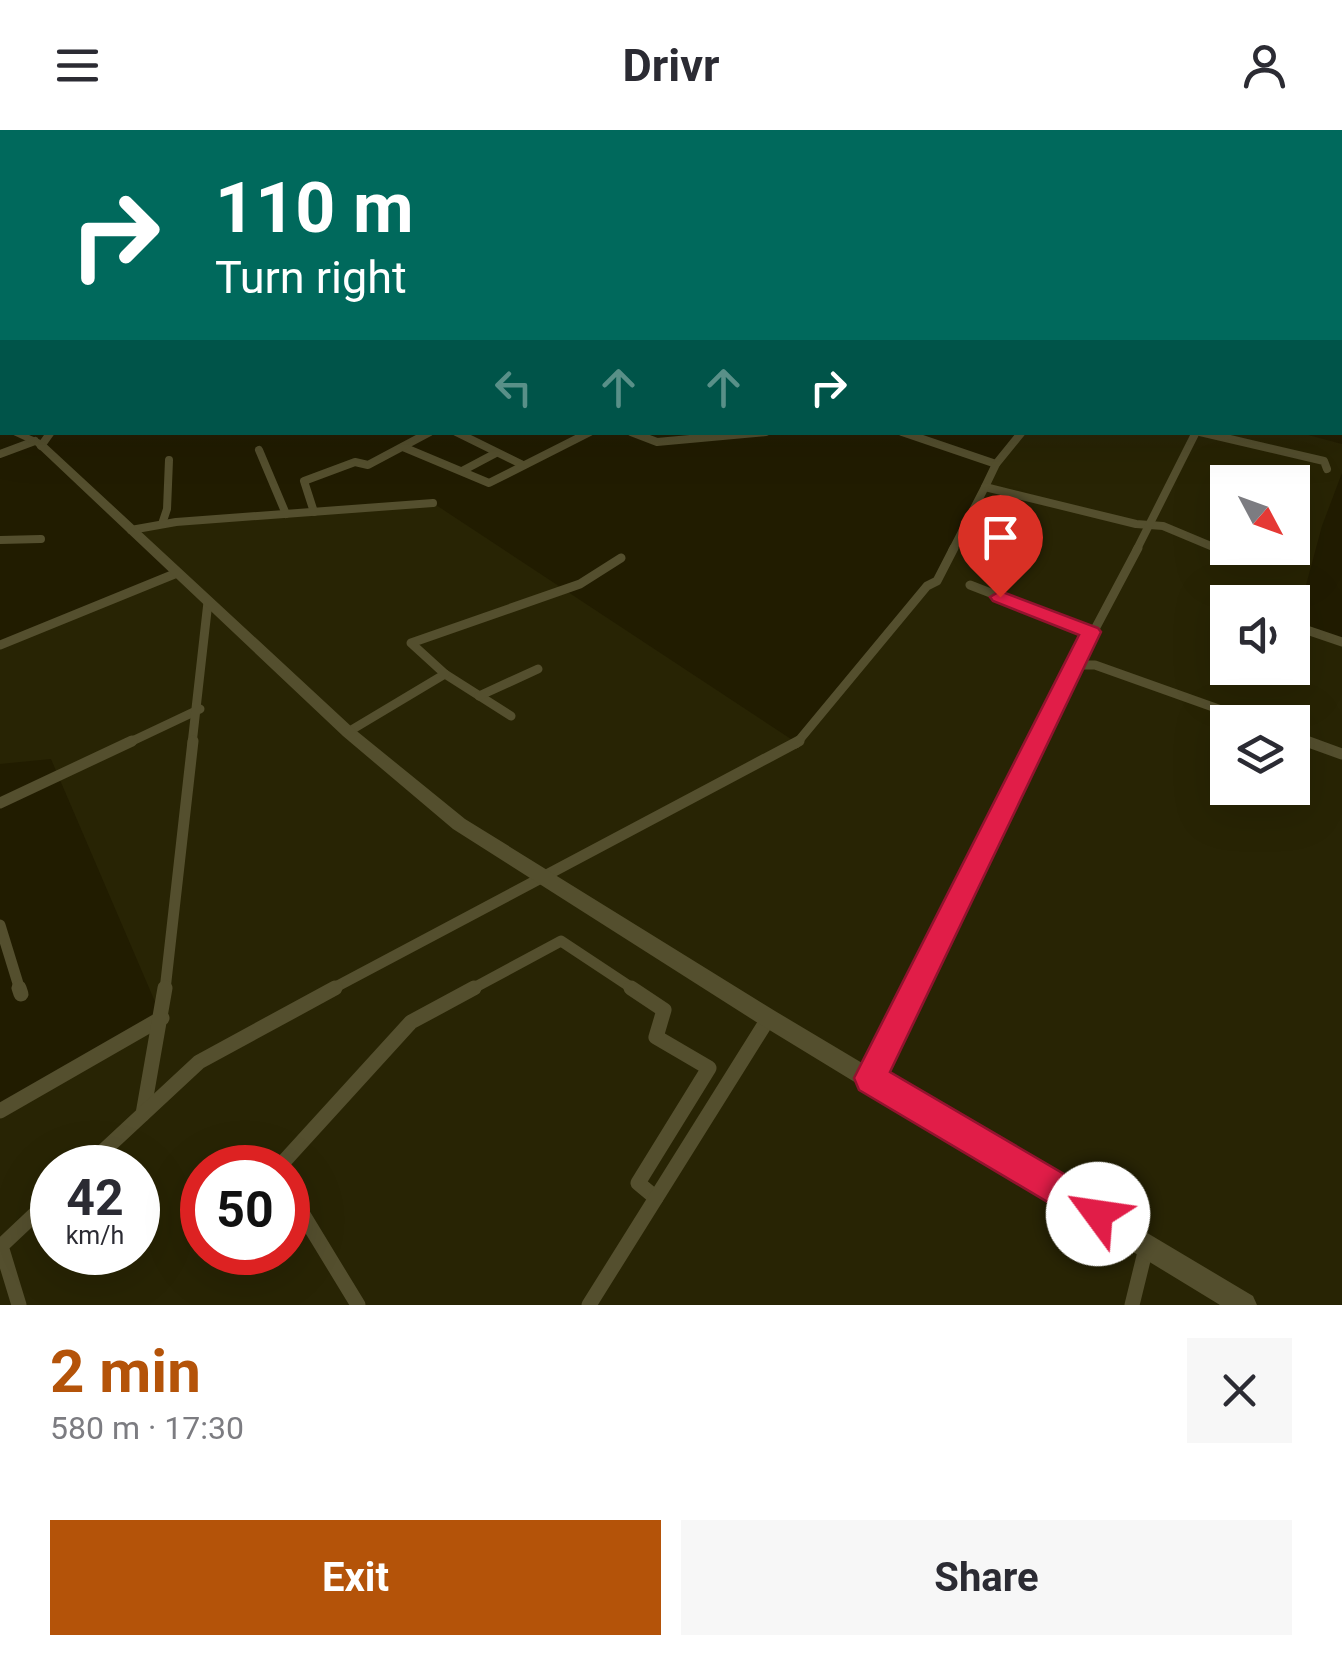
<!DOCTYPE html>
<html lang="en">
<head>
<meta charset="utf-8">
<style>
  :root { --surface:#fff; --page:#f7f7f7; --text:#2b2b33; --muted:#7c7c81; --accent:#b45309 }
  body { margin:0; font-family:Roboto,sans-serif; background:var(--page); color:var(--text); height:100vh; display:flex; flex-direction:column; font-size:38px; white-space:nowrap }
  * { box-sizing:border-box; margin:0 }
  p { font-size:32px; color:var(--muted) }
  .icon { flex:none; width:55px; height:55px; fill:none; stroke:currentColor; stroke-width:2; stroke-linecap:round; stroke-linejoin:round }
  .map { position:relative; height:1175px; overflow:hidden }
  .side { display:flex; flex-direction:column; background:var(--surface); flex:1 }
  .side>* { flex:none }
  .guide { position:absolute; left:0px; top:0px; width:1342px; height:305px; box-shadow:0 10px 40px #0002; background:#00695c; color:#fff; overflow:hidden }
  .needle { width:65px; rotate:131deg }
  .buttons { position:absolute; left:1210px; top:335px; display:grid; gap:20px }
  .buttons a { display:grid; place-items:center; width:100px; height:100px; border-radius:0px; background:var(--surface); box-shadow:0 10px 40px #0002; font-size:50px }
  .speed { position:absolute; left:30px; top:1015px; display:flex; gap:20px; font-size:50px; font-weight:700; text-align:center }
  .speed>* { display:grid; place-content:center; width:130px; height:130px; border-radius:50%; background:var(--surface); box-shadow:0 10px 40px #0002; line-height:1 }
  .speed small { font-size:25px; font-weight:400 }
  .speed .limit { border:15px solid #d22; background:#fff; color:#111 }
  .pin { position:absolute; display:grid; place-items:center; width:85px; height:85px; color:#fff; margin:-102px -42px; border-radius:50% 50% 50% 0; rotate:-45deg; box-shadow:0 0 10px #0007 }
  .pin .icon { rotate:45deg }
  .me { position:absolute; width:110px; margin:-55px; rotate:301deg; stroke-linejoin:round; filter:drop-shadow(0 0 8px #0008) }
  .turn { display:flex; align-items:center; gap:35px; height:210px; padding:0 50px; font-size:45px }
  .turn .icon { width:130px; height:130px; stroke-width:2.5 }
  .turn b { display:block; font-size:70px; line-height:85px }
  .lanes { display:flex; align-items:center; height:95px; padding:0 50px; background:#0003; justify-content:center; gap:50px; direction:ltr }
  .lanes .off { opacity:.35 }
  .round { display:grid; place-items:center; flex:none; width:105px; height:105px; border-radius:0px; background:var(--page) }
  .overview { display:flex; align-items:center; justify-content:space-between; height:170px; padding:0 50px }
  h1 { font-size:60px; font-weight:700; line-height:75px; color:var(--accent) }
  .cta { display:flex; gap:20px; margin-top:auto; padding:20px 50px }
  .cta a { flex:1; height:115px; border-radius:0px; background:var(--accent); color:#fff; font-size:40px; font-weight:700; line-height:115px; text-align:center }
  .cta a+a { background:var(--page); color:var(--text) }
  header { display:flex; justify-content:space-between; align-items:center; height:130px; padding:0 50px; background:var(--surface); font-size:45px; font-weight:700 }
  .map>svg:first-child { display:block }
  .built { fill:#282404; fill-rule:evenodd }
  .lines { fill:none; stroke-linecap:round; stroke-linejoin:round }
  .street-far3 { stroke:#544f2e; stroke-width:8 }
  .street-far2 { stroke:#544f2e; stroke-width:9 }
  .street-far1 { stroke:#544f2e; stroke-width:11 }
  .street { stroke:#544f2e; stroke-width:15 }
  .secondary { fill:#544f2e; fill-rule:evenodd }
  .route { fill:#e11d48; stroke:#92132f; stroke-width:2.5 }
</style>
</head>
<body>
<header><svg class="icon" aria-label="menu" viewBox="0 0 24 24"><path d="M4 6h16M4 12h16M4 18h16"/></svg>Drivr<svg class="icon" aria-label="person" viewBox="0 0 24 24"><circle cx="12" cy="8" r="4"/><path d="M4 21q1-7 8-7t8 7"/></svg></header>
<div class="map">
<svg width="1342" height="1175" viewBox="0 0 1342 1175">
  <rect width="100%" height="100%" fill="#211c00"/>
  <path class="built" d="M1297 302 1342 314V343L1322 396 1295 496 1342 512V1175H0V981L162 888 51 629 0 634V518L176 443 131 400 176 392 433 373 797 613 927 456 937 451 985 357 1012 313 1024 303ZM1228 352H1292V418H1228ZM1228 472H1292V538H1228ZM1228 592H1292V658H1228ZM52 1038H138V1122H52ZM202 1038H288V1122H202Z"/>
  <g class="lines">
    <g class="street-far3">
      <path d="M456 302 523 335"/>
      <path d="M631 302 657 312 766 302"/>
      <path d="M902 302 996 334"/>
      <path d="M1022 302 996 334 985 357 1136 394 1163 396 1218 419H1248"/>
      <path d="M1200 302 1324 331 1327 339"/>
      <path d="M41 316 51 302"/>
      <path d="M403 317 489 353 590 302"/>
      <path d="M259 320 286 384"/>
      <path d="M0 324 35 311"/>
      <path d="M462 341 496 323"/>
      <path d="M314 382 304 351 355 332 368 335 430 302"/>
      <path d="M162 394 167 379 169 330"/>
      <path d="M131 400 176 392 433 373"/>
      <path d="M0 410 41 409"/>
      <path d="M952 421 985 357"/>
      <path d="M1136 421 1196 302"/>
    </g>
    <g class="street-far2">
      <path d="M1217 418 1248 419"/>
      <path d="M970 455 1091 502"/>
      <path d="M1295 496 1342 512"/>
      <path d="M0 515 177 443"/>
      <path d="M1074 535H1095L1255 592"/>
      <path d="M445 544 511 586"/>
      <path d="M479 566 538 539"/>
      <path d="M348 602 445 544 411 513 580 454 621 428"/>
      <path d="M1292 606 1313 614"/>
      <path d="M126 614 200 579"/>
      <path d="M192 614 208 472"/>
      <path d="M796 614 927 456 937 451 954 418"/>
      <path d="M1034 614 1138 418"/>
    </g>
    <g class="street-far1">
      <path d="M1306 611 1342 624"/>
      <path d="M0 673 132 611"/>
      <path d="M0 795 20 860"/>
      <path d="M165 860 193 611"/>
      <path d="M330 860 799 611"/>
      <path d="M470 860 561 811 635 860"/>
      <path d="M913 860 1036 611"/>
    </g>
    <g class="street">
      <path d="M19 858 21 864"/>
      <path d="M631 858 664 880 656 907 709 938 638 1053 656 1068"/>
      <path d="M870 948 914 858"/>
      <path d="M0 981 162 888"/>
      <path d="M143 984 165 858"/>
      <path d="M85 1038 199 932 335 858"/>
      <path d="M278 1038 411 892 474 858"/>
      <path d="M288 1060 358 1175"/>
      <path d="M19 1175 1 1116 52 1068"/>
      <path d="M589 1175 768 889"/>
      <path d="M1132 1175 1146 1118"/>
    </g>
    <path class="secondary" d="M7 302H22L43 311 353 598 465 689 775 881 1253 1166 1257 1175H1220L761 895 453 699 343 606 35 315Z"/>
  </g>
  <linearGradient id="sky" x2="0" y2="1"><stop stop-color="#120f00"/><stop offset="0.48" stop-color="#3d4037"/><stop offset="1" stop-color="#3d4037" stop-opacity="0"/></linearGradient>
  <rect width="1342" height="316" fill="url(#sky)"/>
  <path class="route" d="M1000 461 1098 498 1101 502 890 942 1110 1071 1116 1084 1110 1096 1098 1102 859 960 854 948 1079 505 993 471 990 467Z"/>
</svg>
<div class="buttons">
<a><svg class="needle" viewBox="-14 -14 28 28"><path d="M0-13l5 13h-10z" fill="#e53935"/><path d="M0 13l5-13h-10z" fill="#7c7c81"/></svg></a>
<a><svg class="icon" aria-label="sound" viewBox="0 0 24 24"><path d="M4 9h4l5-4v14l-5-4H4zM17 9q2 3 0 6"/></svg></a>
<a><svg class="icon" aria-label="layers" viewBox="0 0 24 24"><path d="M12 4l9 5-9 5-9-5zM3 14l9 5 9-5"/></svg></a>
</div>
<div class="speed"><div>42<small>km/h</small></div><div class="limit">50</div></div>
<div class="pin" style="left:1000px;top:467px;background:#d93025"><svg class="icon" aria-label="arrive" viewBox="0 0 24 24"><path d="M6 21V4h12l-3 4 3 4H6"/></svg></div>
<svg class="me" style="left:1098px;top:1084px" viewBox="-20 -20 40 40"><circle r="19" fill="#fff"/><path d="M0-13L10 11 0 6-10 11z" fill="#e11d48"/></svg>
<div class="guide">
<div class="turn"><svg class="icon" aria-label="right" viewBox="0 0 24 24"><path d="M7 20v-9h11M14 6l5 5-5 5"/></svg><div><b>110 m</b>Turn right</div></div>
<div class="lanes"><svg class="icon off" aria-label="left" viewBox="0 0 24 24"><path d="M17 20v-9H6M10 6l-5 5 5 5"/></svg><svg class="icon off" aria-label="ahead" viewBox="0 0 24 24"><path d="M12 20V5M6 11l6-6 6 6"/></svg><svg class="icon off" aria-label="ahead" viewBox="0 0 24 24"><path d="M12 20V5M6 11l6-6 6 6"/></svg><svg class="icon" aria-label="right" viewBox="0 0 24 24"><path d="M7 20v-9h11M14 6l5 5-5 5"/></svg></div>
</div>
</div>
<section class="side">
<div class="overview"><div><h1>2 min</h1><p>580 m · 17:30</p></div><a class="round"><svg class="icon" aria-label="close" viewBox="0 0 24 24"><path d="M6 6l12 12M18 6L6 18"/></svg></a></div>
<div class="cta"><a>Exit</a><a>Share</a></div>
</section>
</body>
</html>
